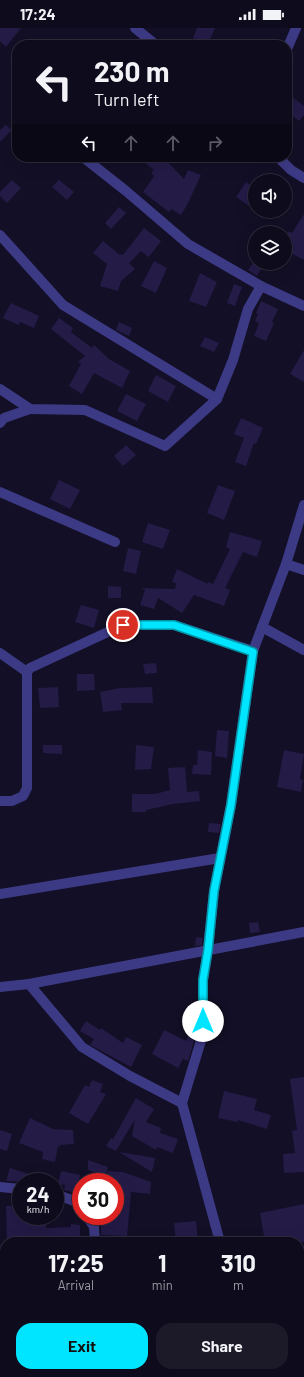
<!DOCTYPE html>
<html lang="en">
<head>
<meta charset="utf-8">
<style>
  :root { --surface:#0e0b1c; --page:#1c1929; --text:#f1f3f6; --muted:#9b9ba3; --line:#2e2b3b; --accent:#00e5ff }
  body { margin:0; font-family:Barlow,sans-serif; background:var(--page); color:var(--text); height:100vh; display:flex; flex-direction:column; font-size:15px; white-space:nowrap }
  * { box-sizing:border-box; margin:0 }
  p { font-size:13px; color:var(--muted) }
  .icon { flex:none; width:22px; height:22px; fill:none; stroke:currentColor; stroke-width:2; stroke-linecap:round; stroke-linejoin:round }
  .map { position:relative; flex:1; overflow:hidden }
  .sheet { position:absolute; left:0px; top:1209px; width:304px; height:140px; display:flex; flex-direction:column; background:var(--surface); border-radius:16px 16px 0 0; box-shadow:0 4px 16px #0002,0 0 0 1px var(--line) }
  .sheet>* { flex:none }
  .hud { position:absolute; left:12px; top:12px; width:280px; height:122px; border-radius:16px; box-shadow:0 4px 16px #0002,0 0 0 1px var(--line); background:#0e0b1c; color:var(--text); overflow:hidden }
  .fabs { position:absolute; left:248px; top:146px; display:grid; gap:8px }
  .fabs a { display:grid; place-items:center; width:44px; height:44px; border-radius:50%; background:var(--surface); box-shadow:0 4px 16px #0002,0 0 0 1px var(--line); font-size:20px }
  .speed { position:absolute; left:12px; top:1145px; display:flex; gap:8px; font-size:20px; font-weight:700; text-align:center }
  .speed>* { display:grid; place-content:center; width:52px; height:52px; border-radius:50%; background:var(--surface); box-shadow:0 4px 16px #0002,0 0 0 1px var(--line); line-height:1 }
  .speed small { font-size:10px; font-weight:400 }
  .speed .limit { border:6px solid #d22; background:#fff; color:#111 }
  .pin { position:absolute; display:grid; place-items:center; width:34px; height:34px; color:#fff; margin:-17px; border:2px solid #fff; border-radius:50%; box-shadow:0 1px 4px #0007 }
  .me { position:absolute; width:44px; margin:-22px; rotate:0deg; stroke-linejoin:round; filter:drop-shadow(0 0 3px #0008) }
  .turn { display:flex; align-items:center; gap:14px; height:84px; padding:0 16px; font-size:18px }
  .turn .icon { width:52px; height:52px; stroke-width:2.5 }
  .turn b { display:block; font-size:28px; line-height:34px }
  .lanes { display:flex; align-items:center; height:38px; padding:0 16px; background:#0003; justify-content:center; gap:20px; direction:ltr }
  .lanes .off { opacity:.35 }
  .eta { display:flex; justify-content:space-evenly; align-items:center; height:68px; text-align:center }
  .eta b { font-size:24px; font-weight:700; line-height:28px }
  .action { display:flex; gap:8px; margin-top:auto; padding:8px 16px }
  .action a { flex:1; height:46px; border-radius:16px; background:var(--accent); color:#111; font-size:16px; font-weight:700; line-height:46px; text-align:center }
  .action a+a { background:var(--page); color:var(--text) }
  .status { display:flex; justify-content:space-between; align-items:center; height:28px; padding:0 20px; background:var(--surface); direction:ltr }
  .status svg { height:11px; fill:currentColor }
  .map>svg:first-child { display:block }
  .building { fill:#241b47 }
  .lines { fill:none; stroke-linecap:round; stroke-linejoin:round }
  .minor { stroke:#3d3a85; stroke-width:10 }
  .route-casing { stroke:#0095a6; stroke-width:10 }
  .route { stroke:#00e5ff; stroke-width:7 }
</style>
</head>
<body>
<div class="status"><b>17:24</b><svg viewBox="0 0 49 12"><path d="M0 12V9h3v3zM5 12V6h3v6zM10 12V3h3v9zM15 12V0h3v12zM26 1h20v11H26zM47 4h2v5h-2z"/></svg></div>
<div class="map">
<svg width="304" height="1349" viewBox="0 0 304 1349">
  <rect width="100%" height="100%" fill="#130f26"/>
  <g class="building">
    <path d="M0 0H21L6 19 0 13Z"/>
    <path d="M197 0H215L208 16 193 10Z"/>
    <path d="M287 65 304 78V87L299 93 287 84Z"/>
    <path d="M6 97 12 102 0 114V102Z"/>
    <path d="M138 129H163L184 151 188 142 201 147 188 175 181 187 171 181 169 184 143 164 154 148 151 145 154 142Z"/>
    <path d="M12 152 21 160 7 175 0 168V164Z"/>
    <path d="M59 152 74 164 67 172 52 159Z"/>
    <path d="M246 154 255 161V182L236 169Z"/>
    <path d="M119 179 126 185 111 201 105 195Z"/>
    <path d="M304 186V232L285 222V211L289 203 292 205Z"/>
    <path d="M144 200 161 213 152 225 148 229 141 223 129 235 135 241 121 253 118 263 100 258 107 236 93 225 103 213 120 227 122 226 123 227Z"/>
    <path d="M154 233 167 240 156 265 141 258Z"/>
    <path d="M253 235H265L257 248 248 242Z"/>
    <path d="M200 245 217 254 206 279 189 273Z"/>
    <path d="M234 256 242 259 235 278 227 275Z"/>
    <path d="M261 273 278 281 272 294 274 295 266 313 254 308 259 295 255 293 258 286 256 285Z"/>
    <path d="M11 275 39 288 34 300 20 294 19 297 3 290Z"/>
    <path d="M59 290 73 300 71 304 92 320 94 317 109 331 130 343 122 360 94 345 82 366 69 358 81 336 78 334 85 328 51 301Z"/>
    <path d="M119 294 132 300 129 308 116 302Z"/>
    <path d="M205 309 219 315 214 324 200 318Z"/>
    <path d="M304 322V354L290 346Z"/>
    <path d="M156 347 176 358 168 374 148 363Z"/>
    <path d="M126 366 146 376 137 393 117 383Z"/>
    <path d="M241 390 263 400 256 416 254 415 246 438 235 434 244 410 234 406Z"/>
    <path d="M126 417 136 427 123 438 114 428Z"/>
    <path d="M59 452 80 462 70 481 50 471Z"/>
    <path d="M218 457 235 463 224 492 207 485Z"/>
    <path d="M148 495 170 502 163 521 142 514Z"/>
    <path d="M230 504 262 513 257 529 243 524 225 560 230 562 224 578 194 567 182 585 158 570 154 581 140 577 145 562 141 560 175 561 176 555 172 554 177 541 208 556V554L213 556 230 521 226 519Z"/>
    <path d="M128 520 141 523 136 546 123 543Z"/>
    <path d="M108 558 121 559V570H108Z"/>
    <path d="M81 577 99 582 94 600 75 594Z"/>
    <path d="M156 635 157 645 145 646 143 636Z"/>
    <path d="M77 646H94L95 662 77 663Z"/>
    <path d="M58 659 59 679 40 680 38 660Z"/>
    <path d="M152 659 153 675H121L122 682 103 684 100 664 120 660Z"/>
    <path d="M217 702 229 703 227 730 215 728Z"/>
    <path d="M43 717H62V726L43 725Z"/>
    <path d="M136 717 154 719 151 741 135 742Z"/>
    <path d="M198 722 212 724 211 747 192 746 193 737H197Z"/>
    <path d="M284 722 304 726 300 751 303 752 301 764 277 759Z"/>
    <path d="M185 739 187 764 199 763 200 773 173 776 146 782V784H132V766H155L170 762 168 740Z"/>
    <path d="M209 795 221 796 219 805 208 804Z"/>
    <path d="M258 894 260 904 250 905 249 895Z"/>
    <path d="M196 909 203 910 202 917 195 918Z"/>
    <path d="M86 993 100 1002 101 1000 123 1015 126 1009 142 1017 131 1039 90 1017 94 1011 80 1003Z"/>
    <path d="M164 1002 186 1013 191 1003 196 1006 188 1033 183 1031 178 1040 152 1026Z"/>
    <path d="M304 1049V1144L284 1145 283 1126 295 1125 292 1103 297 1102 290 1051Z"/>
    <path d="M92 1052 103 1056 100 1064 106 1066 88 1096 69 1085 85 1057 89 1059Z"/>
    <path d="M224 1063 257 1071 254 1082 271 1087 267 1101 238 1092V1094L218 1090Z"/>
    <path d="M136 1070 154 1081 146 1094 161 1100 160 1105 178 1111 173 1125 157 1119 156 1122 132 1108 135 1091 116 1123 106 1118 111 1110 113 1111Z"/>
    <path d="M30 1090 53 1101 73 1102 74 1116 60 1117V1119L58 1118 55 1134 42 1131 43 1124 19 1115Z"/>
    <path d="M0 1102 12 1106 7 1123 0 1121Z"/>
    <path d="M119 1124 155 1130 153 1141H152V1144Z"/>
    <path d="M88 1132 108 1139 106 1148 88 1142Z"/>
    <path d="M10 1140 29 1146 27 1154 6 1153Z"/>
    <path d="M61 1143 80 1147 76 1165 64 1162 65 1157 58 1156Z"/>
    <path d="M108 1143 123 1144 151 1154 150 1166 131 1164 127 1208 101 1207V1190L115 1191V1154H106Z"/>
    <path d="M304 1176V1214H265L260 1185Z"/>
    <path d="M6 1178H21V1188H46V1200L71 1199V1196L80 1197V1210H70V1214H7Z"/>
    <path d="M196 1193 198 1214H176L174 1195Z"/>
  </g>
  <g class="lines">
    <g class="minor">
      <path d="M135 0 156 17"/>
      <path d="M287 21 296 0"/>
      <path d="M83 129 126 163 188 216 261 258 304 278"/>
      <path d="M278 129 291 142 304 150"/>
      <path d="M0 207 63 277 217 371 233 332 248 281 261 258"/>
      <path d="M0 361 30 381 85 382 165 418 217 371"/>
      <path d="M0 395 4 390 30 381"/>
      <path d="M0 464 115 514"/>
      <path d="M286 536 304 542"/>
      <path d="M262 599 304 622"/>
      <path d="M0 625 27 644"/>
      <path d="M0 773H12L23 768 27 760V644L30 640 123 597H174L253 623"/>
      <path d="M0 866 220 830"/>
      <path d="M29 956 82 1019 130 1048 182 1075"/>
      <path d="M0 959 29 956 304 904"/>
      <path d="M0 1159 21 1161"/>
      <path d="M55 1166 77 1174 81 1179"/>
      <path d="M87 1188 94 1199 95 1214"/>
      <path d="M220 1214 182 1075 203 1006V952L208 922 214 863 231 777 253 623 286 536 304 477"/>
      <path d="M87 1344 88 1349"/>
      <path d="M255 1344 258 1349"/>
    </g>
  </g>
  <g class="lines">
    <defs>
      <path id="route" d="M123 597H174L253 624 231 777 214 863 208 922 203 952V993"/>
    </defs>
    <use href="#route" class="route-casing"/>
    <use href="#route" class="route"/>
  </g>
</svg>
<div class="fabs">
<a><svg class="icon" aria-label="sound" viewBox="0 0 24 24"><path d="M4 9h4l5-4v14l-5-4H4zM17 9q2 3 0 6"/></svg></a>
<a><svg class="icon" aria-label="layers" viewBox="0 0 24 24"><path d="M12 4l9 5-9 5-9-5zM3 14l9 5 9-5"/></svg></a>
</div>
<div class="speed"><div>24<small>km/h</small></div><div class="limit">30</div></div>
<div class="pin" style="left:123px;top:597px;background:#d93025"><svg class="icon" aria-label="arrive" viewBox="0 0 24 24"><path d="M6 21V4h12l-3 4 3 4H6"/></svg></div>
<svg class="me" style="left:203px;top:993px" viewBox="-20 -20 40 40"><circle r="19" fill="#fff"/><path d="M0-13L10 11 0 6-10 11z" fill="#00e5ff"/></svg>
<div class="hud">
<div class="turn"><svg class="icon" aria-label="left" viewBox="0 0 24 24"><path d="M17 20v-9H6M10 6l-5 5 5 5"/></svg><div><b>230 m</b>Turn left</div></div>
<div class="lanes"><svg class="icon" aria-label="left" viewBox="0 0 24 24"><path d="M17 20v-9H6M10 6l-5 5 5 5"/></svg><svg class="icon off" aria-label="ahead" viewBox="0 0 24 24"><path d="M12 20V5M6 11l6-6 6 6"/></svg><svg class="icon off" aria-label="ahead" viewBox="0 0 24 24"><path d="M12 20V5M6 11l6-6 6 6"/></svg><svg class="icon off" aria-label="right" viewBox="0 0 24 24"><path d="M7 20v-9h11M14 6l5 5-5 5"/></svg></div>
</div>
<section class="sheet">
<div class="eta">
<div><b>17:25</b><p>Arrival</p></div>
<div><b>1</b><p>min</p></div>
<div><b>310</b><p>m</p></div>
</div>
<div class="action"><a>Exit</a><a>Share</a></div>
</section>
</div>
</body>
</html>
